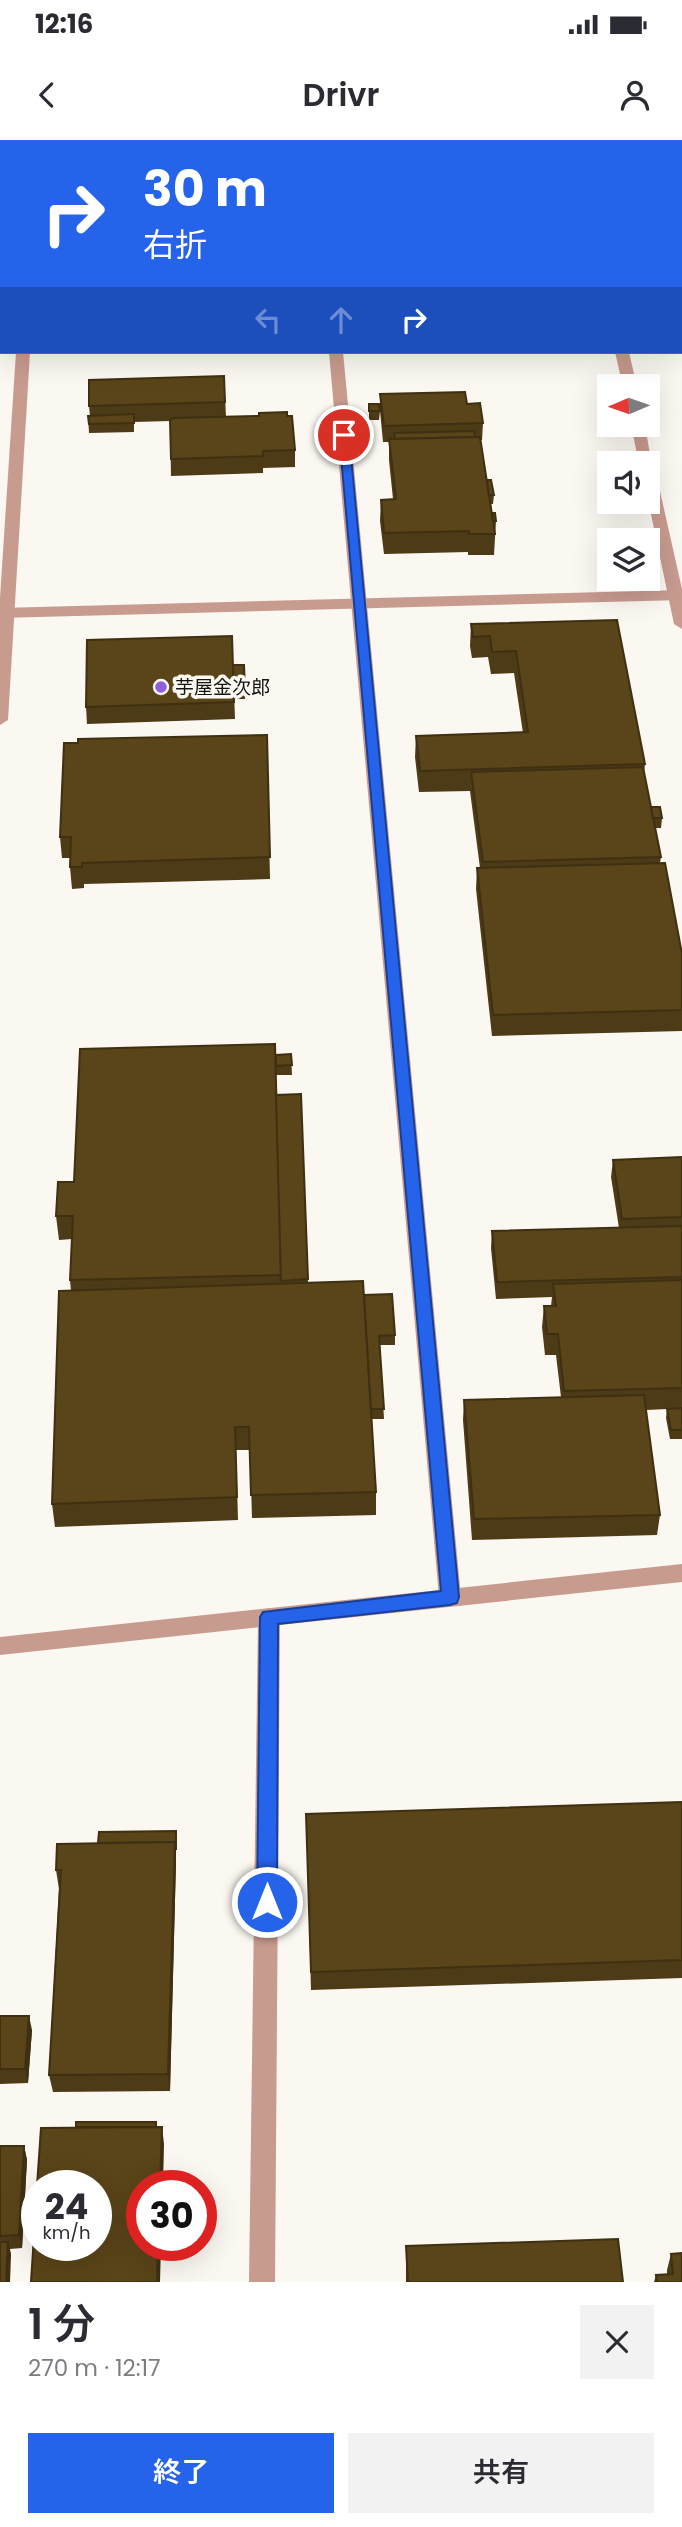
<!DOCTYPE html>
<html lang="ja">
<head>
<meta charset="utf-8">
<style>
  :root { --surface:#fff; --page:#f2f2f3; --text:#2b2b33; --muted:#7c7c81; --accent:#2563eb }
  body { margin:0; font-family:Poppins,"Noto Sans JP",sans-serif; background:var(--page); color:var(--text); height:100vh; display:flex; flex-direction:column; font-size:26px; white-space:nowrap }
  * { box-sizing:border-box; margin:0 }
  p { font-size:23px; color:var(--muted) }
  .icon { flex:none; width:38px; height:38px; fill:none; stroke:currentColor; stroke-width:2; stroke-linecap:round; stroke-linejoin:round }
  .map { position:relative; height:2142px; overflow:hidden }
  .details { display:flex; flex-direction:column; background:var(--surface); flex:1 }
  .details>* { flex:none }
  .guide { position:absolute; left:0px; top:0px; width:682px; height:214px; box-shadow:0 7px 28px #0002; background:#2563eb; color:#fff; overflow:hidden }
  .needle { width:46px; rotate:268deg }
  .fabs { position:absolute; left:597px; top:234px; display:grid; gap:14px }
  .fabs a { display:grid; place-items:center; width:63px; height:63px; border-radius:0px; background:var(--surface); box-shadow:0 7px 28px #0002; font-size:35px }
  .speed { position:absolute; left:21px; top:2030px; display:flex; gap:14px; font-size:35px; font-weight:700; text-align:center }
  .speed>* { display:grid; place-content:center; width:91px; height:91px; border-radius:50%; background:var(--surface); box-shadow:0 7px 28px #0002; line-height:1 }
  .speed small { font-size:18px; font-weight:400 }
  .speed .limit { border:10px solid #d22; background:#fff; color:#111 }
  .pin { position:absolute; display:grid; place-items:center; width:60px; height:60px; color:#fff; margin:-30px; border:4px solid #fff; border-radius:50%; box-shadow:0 2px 7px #0007 }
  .me { position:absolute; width:77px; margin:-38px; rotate:0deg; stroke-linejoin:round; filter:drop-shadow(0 0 5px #0008) }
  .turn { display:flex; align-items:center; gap:24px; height:147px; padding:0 28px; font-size:32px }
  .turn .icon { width:91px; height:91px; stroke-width:2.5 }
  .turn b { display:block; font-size:49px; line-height:60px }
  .lanes { display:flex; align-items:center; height:66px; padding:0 28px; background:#0003; justify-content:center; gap:35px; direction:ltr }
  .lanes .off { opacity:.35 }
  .round { display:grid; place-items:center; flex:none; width:74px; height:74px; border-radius:0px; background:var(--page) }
  .overview { display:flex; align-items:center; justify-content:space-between; height:119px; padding:0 28px }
  h1 { font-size:42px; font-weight:600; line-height:52px }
  .action { display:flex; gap:14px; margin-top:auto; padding:14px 28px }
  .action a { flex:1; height:80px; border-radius:0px; background:var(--accent); color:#fff; font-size:28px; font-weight:600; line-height:80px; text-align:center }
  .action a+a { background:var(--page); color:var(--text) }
  .status { display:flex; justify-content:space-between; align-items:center; height:49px; padding:0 35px; background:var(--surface); direction:ltr }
  .status svg { height:19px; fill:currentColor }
  header { display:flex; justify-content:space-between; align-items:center; height:91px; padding:0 28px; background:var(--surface); font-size:32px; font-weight:600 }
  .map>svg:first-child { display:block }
  .green { fill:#c0cda9 }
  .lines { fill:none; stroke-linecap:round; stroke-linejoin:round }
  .minor { fill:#c89b8f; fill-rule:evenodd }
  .tertiary { fill:#c89b8f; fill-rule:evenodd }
  .wall { fill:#4d3a16 }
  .shaded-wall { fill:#3f3012 }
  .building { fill:#5a4419; stroke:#3f3012; stroke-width:2 }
  .route { fill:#2563eb; stroke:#184099; stroke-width:2 }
  .poi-dot { fill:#915ed7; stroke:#fbf7f1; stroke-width:2.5 }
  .labels { text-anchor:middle; stroke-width:7; stroke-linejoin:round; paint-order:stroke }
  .poi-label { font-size:19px; fill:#151412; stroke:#fbf7f1; text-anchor:start }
</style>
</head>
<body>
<div class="status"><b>12:16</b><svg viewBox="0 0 49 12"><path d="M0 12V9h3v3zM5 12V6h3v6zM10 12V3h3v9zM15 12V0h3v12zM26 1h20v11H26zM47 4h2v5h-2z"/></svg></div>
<header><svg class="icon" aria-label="back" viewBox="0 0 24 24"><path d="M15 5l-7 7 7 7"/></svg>Drivr<svg class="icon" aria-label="person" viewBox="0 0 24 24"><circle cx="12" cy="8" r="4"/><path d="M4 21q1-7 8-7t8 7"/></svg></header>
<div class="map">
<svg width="682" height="2142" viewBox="0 0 682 2142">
  <rect width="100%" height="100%" fill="#fbf7f1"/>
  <path class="green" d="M0 0H303V2H2L0 112Z"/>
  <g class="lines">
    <g class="minor">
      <rect x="313" y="0" width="12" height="2"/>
      <rect x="569" y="0" width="12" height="2"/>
      <rect x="0" y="117" width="2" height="8"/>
      <path d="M16 212H30L8 580 0 585V458Z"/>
      <path d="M329 212H343L461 1457 458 1463 450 1466 442 1463 439 1457Z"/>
      <path d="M615 212H629L637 247H623Z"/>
      <path d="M631 285H645L652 326 655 329 682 449V489L674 484 648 360V324H639Z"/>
      <path d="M269 1468 277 1470 280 1477 275 2142H249L258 1477 261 1470Z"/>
    </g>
    <g class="tertiary">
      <path d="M682 450V460L0 478V468Z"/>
      <path d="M682 1424V1442L0 1515V1497Z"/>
    </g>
  </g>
  <g class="wall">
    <path d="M631 0H682V51H681V2H631Z"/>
    <path d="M224 236 226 277 287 276 295 310V327L263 328V333L171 336 170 281 134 282V292L89 293 88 276H90L89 266Z"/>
    <path d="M380 254 467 264 483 283 482 300H481L487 340 494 355 493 364H491L492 373 496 381 494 415H468V412L384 414 380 381 381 360 393 359 389 320V302H383L380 271Z"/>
    <path d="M369 264 380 271 379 280H369Z"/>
    <path d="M617 480 645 624 644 632 651 667 662 678 661 688H655L661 717 660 723 682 814V891L492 896 476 749 477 728H480L470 651 419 652 415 617 416 596 523 593 514 533 491 534 488 517 472 518 470 506 471 484Z"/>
    <path d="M232 496 235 579 87 584 86 567Z"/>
    <path d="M233 525H244L245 559H234Z"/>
    <path d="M267 595 270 739 84 744V748L72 749 70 727V718H62L60 697Z"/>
    <path d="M291 914 292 935H276V915Z"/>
    <path d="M301 954 308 1143 364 1155 395 1195V1205H380L384 1279H372L376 1352V1375L252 1378 250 1310H236L238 1380 55 1387 52 1364 71 1151 70 1140 72 1099 59 1100 56 1076 74 1042 276 955Z"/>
    <path d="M682 1017V1299H670L666 1278 667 1269 646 1270 660 1375 657 1395 472 1400 463 1280 464 1260 561 1257 556 1215H545L542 1187 544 1166H551L552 1157 496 1159 491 1108 492 1091 619 1088 611 1037 613 1020Z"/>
    <path d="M682 1662V1838L311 1850 306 1674Z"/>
    <path d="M176 1691V1721L170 1951 53 1952 49 1935 59 1749 56 1730Z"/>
    <path d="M0 1876 32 1890 28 1943 0 1944Z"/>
    <path d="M0 2006H24L27 2020 22 2108 10 2109 11 2115 0 2142Z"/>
    <path d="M406 2106 623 2142H406Z"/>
    <path d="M671 2114 682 2142H654L656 2135 667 2134V2130Z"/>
  </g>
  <g class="shaded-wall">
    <path d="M175 1702 176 1721 170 1951 168 1934Z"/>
    <path d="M29 1876 32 1890 28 1943 25 1929Z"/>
    <path d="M162 1987 164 2004 163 2046H160Z"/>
    <path d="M24 2006 27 2020 22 2108 19 2095Z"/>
    <path d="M8 2102 11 2115 10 2142H6Z"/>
    <path d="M158 2105H161L160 2142H157Z"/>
  </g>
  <g class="building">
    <path d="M635 0H682V31H681V2H635Z"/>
    <path d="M224 236 225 262 89 266V240Z"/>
    <path d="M465 252 467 264 480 263 483 283 384 286 380 254Z"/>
    <path d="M369 264H379L380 271H369Z"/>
    <path d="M287 272V276H292L295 310 263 311V316L171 319 170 280 173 278 259 276V273Z"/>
    <path d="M134 274V283L89 284 88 276Z"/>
    <path d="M474 291 475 297 395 299 394 293Z"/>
    <path d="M480 297 495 394H469V391L384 393 381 360 396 359 389 299Z"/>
    <path d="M487 340H491L494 355H489Z"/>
    <path d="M492 373H495L496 381H493Z"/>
    <path d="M617 480 645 624 420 631 416 596 528 592 516 511 492 512 490 496 473 497 471 484Z"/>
    <path d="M232 496 234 562 86 567 87 500Z"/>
    <path d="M233 525H244L245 549H234Z"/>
    <path d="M267 595 270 717 82 723V727H70L71 697H60L64 603H78V599Z"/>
    <path d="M643 627 661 717 483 722 471 632Z"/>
    <path d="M651 667H660L662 678H653Z"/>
    <path d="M665 723 682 814V870L493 875 477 728Z"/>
    <path d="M275 904 281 1135 70 1140 73 1076H56L58 1042H74L80 909Z"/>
    <path d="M291 914 292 925 276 926V915Z"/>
    <path d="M301 954 308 1139 281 1141 276 955Z"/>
    <path d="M682 1017V1077L622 1079 613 1020Z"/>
    <path d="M682 1086V1137L497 1142 492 1091Z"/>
    <path d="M682 1140V1248L564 1251 558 1194H547L544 1166H556L553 1144Z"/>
    <path d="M363 1141 376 1352 251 1355 249 1287H235L237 1357 52 1364 59 1151Z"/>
    <path d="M392 1154 395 1195 379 1196 384 1269H371L364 1155Z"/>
    <path d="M644 1255 660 1375 474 1379 464 1260Z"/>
    <path d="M682 1268V1290H671L667 1269Z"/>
    <path d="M682 1662V1820L311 1832 306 1674Z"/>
    <path d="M176 1691V1710L175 1702 98 1703 99 1692Z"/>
    <path d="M175 1702 168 1934 49 1935 61 1730H56L57 1704Z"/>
    <path d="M0 1876H29L25 1929H0Z"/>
    <rect x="76" y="1982" width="80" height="5"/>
    <path d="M162 1987 160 2046H142V2105H158L157 2142H31L37 2049V2105H96V2046H37L41 1988Z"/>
    <path d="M0 2006H24L19 2095 0 2096Z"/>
    <path d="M618 2099 623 2142H408L406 2106Z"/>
    <path d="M0 2102H8L6 2142H0Z"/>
    <path d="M682 2113V2142H657L656 2135 673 2134 671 2114Z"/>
  </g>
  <path class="route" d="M339 293 349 295 459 1457 457 1463 450 1465 278 1484 277 1762 274 1769 267 1771 260 1769 257 1762 260 1477 263 1472 441 1451Z"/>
  <circle class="poi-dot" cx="161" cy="547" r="7"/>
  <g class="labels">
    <g class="poi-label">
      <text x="175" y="554">芋屋金次郎</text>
    </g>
  </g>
</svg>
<div class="fabs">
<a><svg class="needle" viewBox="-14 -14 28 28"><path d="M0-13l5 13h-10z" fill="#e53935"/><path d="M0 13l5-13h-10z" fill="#7c7c81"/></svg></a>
<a><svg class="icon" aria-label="sound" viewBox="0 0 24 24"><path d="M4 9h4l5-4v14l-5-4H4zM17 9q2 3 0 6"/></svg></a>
<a><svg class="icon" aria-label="layers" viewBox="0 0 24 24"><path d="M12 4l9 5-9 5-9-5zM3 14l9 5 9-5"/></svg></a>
</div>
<div class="speed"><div>24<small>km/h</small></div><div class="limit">30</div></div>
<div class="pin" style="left:344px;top:295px;background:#d93025"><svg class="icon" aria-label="arrive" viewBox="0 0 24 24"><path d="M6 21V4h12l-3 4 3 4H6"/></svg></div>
<svg class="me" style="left:267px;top:1762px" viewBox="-20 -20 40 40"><circle r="17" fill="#2563eb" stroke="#fff" stroke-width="3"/><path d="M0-11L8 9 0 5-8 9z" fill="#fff"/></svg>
<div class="guide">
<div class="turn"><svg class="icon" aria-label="right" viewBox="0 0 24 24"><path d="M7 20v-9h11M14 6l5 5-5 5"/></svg><div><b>30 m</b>右折</div></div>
<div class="lanes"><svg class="icon off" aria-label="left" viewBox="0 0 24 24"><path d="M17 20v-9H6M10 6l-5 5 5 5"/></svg><svg class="icon off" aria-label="ahead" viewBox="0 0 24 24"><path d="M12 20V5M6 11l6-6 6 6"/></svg><svg class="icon" aria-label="right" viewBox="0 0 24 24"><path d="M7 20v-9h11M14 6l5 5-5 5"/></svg></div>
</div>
</div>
<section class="details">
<div class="overview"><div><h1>1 分</h1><p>270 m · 12:17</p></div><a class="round"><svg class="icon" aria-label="close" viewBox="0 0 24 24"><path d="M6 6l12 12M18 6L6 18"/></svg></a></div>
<div class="action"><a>終了</a><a>共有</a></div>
</section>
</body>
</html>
